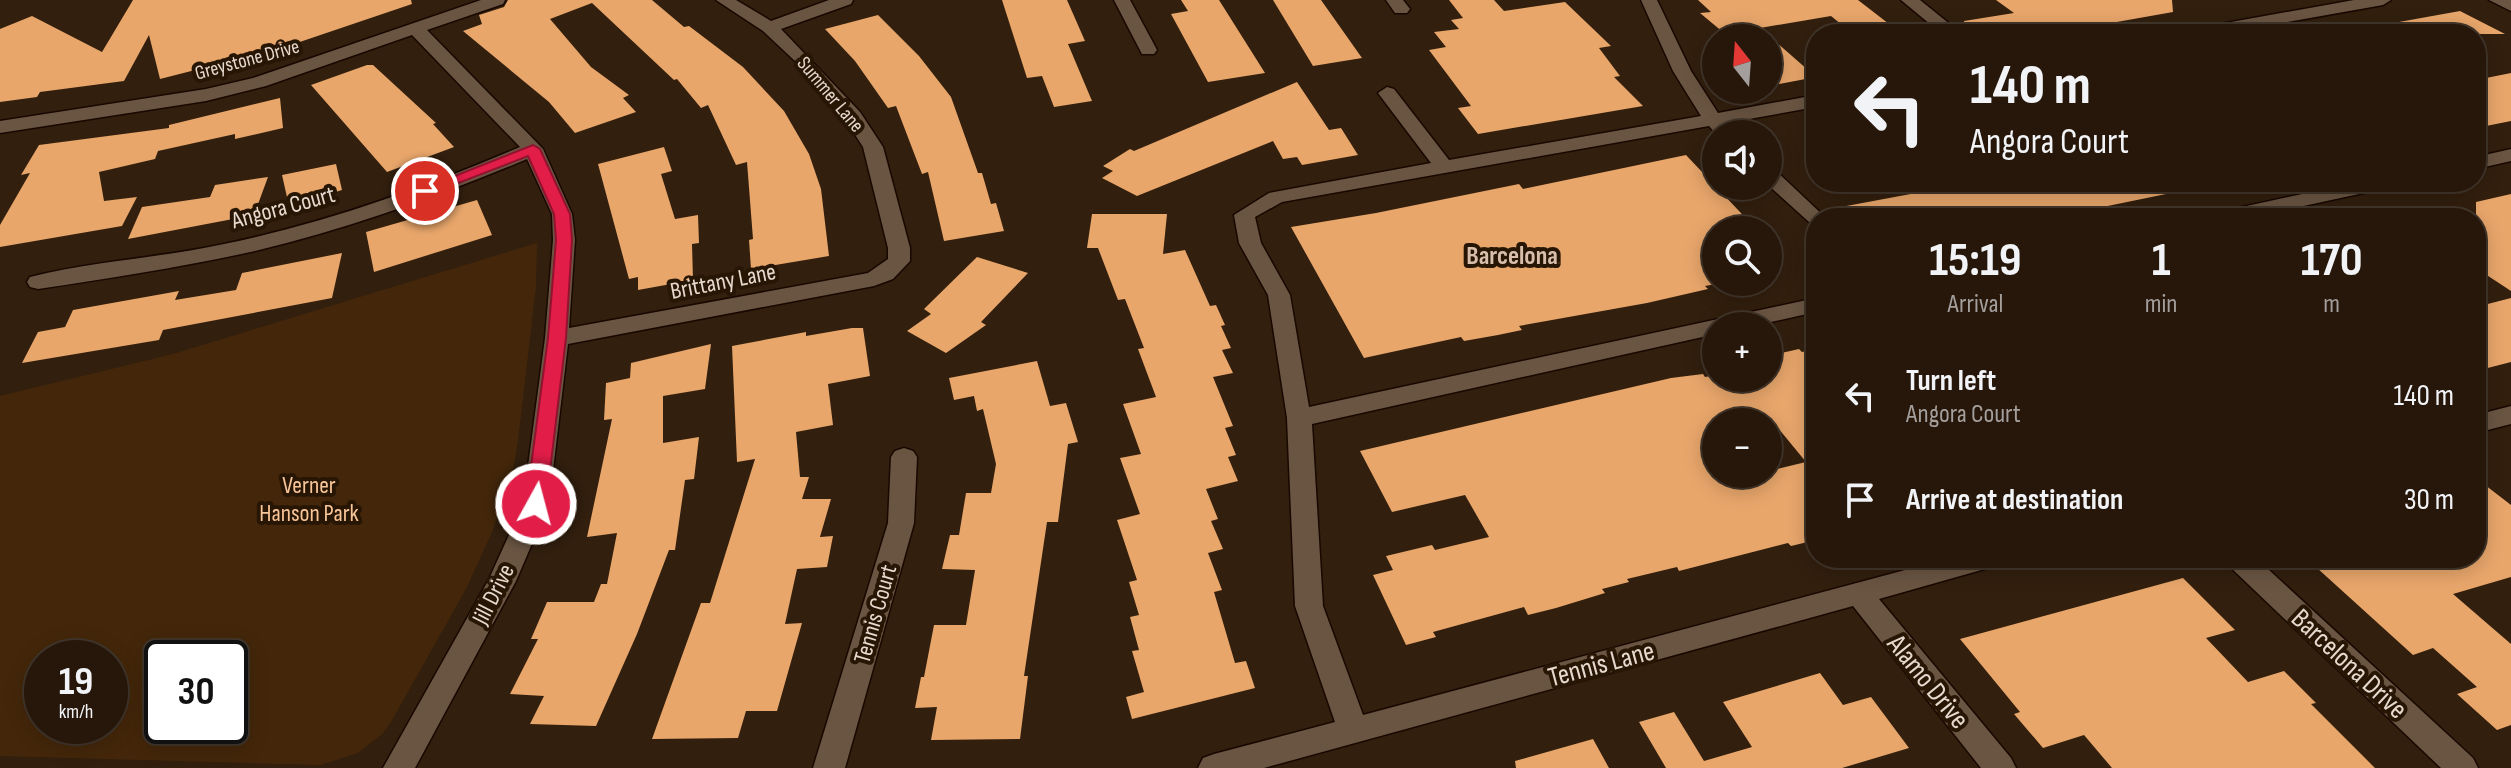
<!DOCTYPE html>
<html lang="en">
<head>
<meta charset="utf-8">
<style>
  :root { --surface:#26170a; --page:#2e2013; --text:#f1f3f6; --muted:#a49f9c; --line:#42362b }
  body { margin:0; font-family:"Sofia Sans Condensed",sans-serif; background:var(--page); color:var(--text); height:100vh; display:flex; flex-direction:column; font-size:30px; white-space:nowrap }
  * { box-sizing:border-box; margin:0 }
  p { font-size:26px; color:var(--muted) }
  .icon { flex:none; width:44px; height:44px; fill:none; stroke:currentColor; stroke-width:2; stroke-linecap:round; stroke-linejoin:round }
  .map { position:relative; flex:1; overflow:hidden }
  .sheet { position:absolute; left:1806px; top:208px; width:680px; height:360px; display:flex; flex-direction:column; background:var(--surface); border-radius:32px; box-shadow:0 4px 20px #0003,0 0 0 2px var(--line) }
  .sheet>* { flex:none }
  .hud { position:absolute; left:1806px; top:24px; width:680px; height:168px; border-radius:32px; box-shadow:0 4px 20px #0003,0 0 0 2px var(--line); background:#26170a; color:var(--text); overflow:hidden }
  .needle { width:52px; rotate:343deg }
  .fabs { position:absolute; left:1702px; top:24px; display:grid; gap:16px }
  .fabs a { display:grid; place-items:center; width:80px; height:80px; border-radius:50%; background:var(--surface); box-shadow:0 4px 20px #0003,0 0 0 2px var(--line); font-size:40px }
  .speed { position:absolute; left:24px; top:640px; display:flex; gap:16px; font-size:40px; font-weight:700; text-align:center }
  .speed>* { display:grid; place-content:center; width:104px; height:104px; border-radius:50%; background:var(--surface); box-shadow:0 4px 20px #0003,0 0 0 2px var(--line); line-height:1 }
  .speed small { font-size:20px; font-weight:400 }
  .speed .limit { border:4px solid #111; border-radius:12px; background:#fff; color:#111 }
  .pin { position:absolute; display:grid; place-items:center; width:68px; height:68px; color:#fff; margin:-34px; border:4px solid #fff; border-radius:50%; box-shadow:0 2px 8px #0007 }
  .me { position:absolute; width:88px; margin:-44px; rotate:7deg; stroke-linejoin:round; filter:drop-shadow(0 0 6px #0008) }
  .turn { display:flex; align-items:center; gap:28px; height:168px; padding:0 32px; font-size:36px }
  .turn .icon { width:104px; height:104px; stroke-width:2.5 }
  .turn b { display:block; font-size:56px; line-height:68px }
  .eta { display:flex; justify-content:space-evenly; align-items:center; height:136px; text-align:center }
  .eta b { font-size:48px; font-weight:700; line-height:56px }
  ul { padding:0; list-style:none }
  li { display:flex; align-items:center; gap:24px; height:104px; padding:0 32px }
  li div { flex:1 }
  li b { display:block; font-size:30px }
  li em { font-style:normal }
  .map>svg:first-child { display:block }
  .green { fill:#44270a; fill-rule:evenodd }
  .building { fill:#e8a66b; fill-rule:evenodd }
  .lines { fill:none; stroke-linecap:round; stroke-linejoin:round }
  .minor-casing { stroke:#190800; stroke-width:3 }
  .minor { fill:#6a5542; fill-rule:evenodd }
  .route { fill:#e11d48; stroke:#92132f; stroke-width:2 }
  .labels { text-anchor:middle; stroke-width:8; stroke-linejoin:round; paint-order:stroke }
  .far-street-label { font-size:20px; fill:#e6d9ce; stroke:#281605 }
  .street-label { font-size:24px; fill:#e6d9ce; stroke:#281605 }
  .park-label { font-size:24px; fill:#f9c699; stroke:#281605 }
  .neighbourhood-label { font-size:26px; font-weight:bold; fill:#d8bfab; stroke:#281605 }
  .near-street-label { font-size:28px; fill:#e6d9ce; stroke:#281605 }
</style>
</head>
<body>
<div class="map">
<svg width="2511" height="768" viewBox="0 0 2511 768">
  <rect width="100%" height="100%" fill="#321f0e"/>
  <path class="green" d="M537 243 536 286 518 441 513 470 492 532 467 587 391 722 382 734 358 753 320 765 0 756V396L173 354ZM42 658H110V726H42ZM162 658H230V726H162Z"/>
  <g class="building">
    <path d="M133 0H411L412 4 282 48 160 79 149 35 124 81 40 92 37 97 0 102V29L32 16 102 52Z"/>
    <path d="M508 0H652L684 27 689 26 743 67 784 111 809 154 821 189 829 256 751 269 749 240 753 239 747 162 736 165 708 105 701 108 677 79 674 80 592 3 550 19 591 67 629 95 623 98 636 112 575 133 549 102 463 31 482 24 479 15 504 7Z"/>
    <path d="M1002 0H1067L1085 41 1068 44 1092 101 1054 107 1042 76 1027 78Z"/>
    <path d="M1181 0H1219L1265 73 1208 82 1171 14 1188 11Z"/>
    <path d="M1273 0H1321L1362 58 1313 66Z"/>
    <path d="M1449 0H1494L1504 11 1565 2 1611 46 1599 48 1620 76 1614 77 1643 106 1478 134 1458 108 1471 106 1429 50 1446 47 1434 32 1459 29 1451 20 1463 18Z"/>
    <path d="M1698 0H1858L1902 34H1853L1831 16 1760 28 1816 77 1768 86V38H1730L1700 13 1711 12Z"/>
    <path d="M1996 0H2172L2173 12 2049 34H1965L1964 21 2014 13Z"/>
    <path d="M2460 11 2505 34H2400L2399 22Z"/>
    <path d="M878 15 919 56 951 97 978 173H982L991 204 996 203 1004 231 944 241 928 172 922 174 896 106 888 108 855 61 825 29Z"/>
    <path d="M367 65H373L436 123 433 124 454 147 387 172 311 85Z"/>
    <path d="M2511 73V121L2476 128V80Z"/>
    <path d="M1297 82 1329 130 1341 128 1358 155 1302 165 1297 157 1283 159 1273 141 1137 196 1102 178 1113 171 1103 166 1130 149 1134 151Z"/>
    <path d="M280 98 283 128 235 139V134L158 151 155 159 99 172 104 201 137 197 122 226 0 247V225L30 173 21 175 39 145 169 128V125Z"/>
    <path d="M664 147 672 171 661 174 675 219 698 215 699 243 692 244 693 280 638 290V277L629 279 598 164Z"/>
    <path d="M1686 155 1757 230H1716V284L1705 286 1708 289 1647 303 1519 326 1522 330 1498 335 1464 341 1461 337 1364 358 1291 227 1376 213 1519 184 1523 189Z"/>
    <path d="M336 164 342 190 289 206 282 175Z"/>
    <path d="M268 177 254 215 128 239 142 207 210 197 215 185Z"/>
    <path d="M1975 182H2170L2171 193 2049 218H1842L1841 207Z"/>
    <path d="M2511 194V291L2476 268V202Z"/>
    <path d="M477 200 492 235 374 272 366 232Z"/>
    <path d="M1092 214H1167L1163 254 1185 250 1210 306 1216 305 1225 325 1221 326 1231 348 1222 350 1233 373 1213 377 1233 426 1225 428 1236 455 1228 457 1238 481 1206 489 1218 519 1211 521 1223 549 1208 553 1222 590 1214 592 1235 663 1246 661 1255 688 1132 719 1126 697 1144 692 1132 651 1139 650 1130 617 1139 615 1129 582 1137 580 1117 520 1140 514 1120 458 1141 454 1123 404 1156 397 1138 349 1144 348 1125 299 1118 300 1098 248H1087Z"/>
    <path d="M342 253 332 298 163 330 159 340 22 363 38 332 65 327 73 310 179 291 175 300 236 290 242 273Z"/>
    <path d="M977 257 1028 273 981 322 986 325 946 353 907 331 931 314 924 309Z"/>
    <path d="M2511 298V362L2476 371V307Z"/>
    <path d="M852 328H863L870 376 828 384 833 425 796 432 800 477H809L802 499H831L820 537 833 536 827 567 797 569 785 624 802 623 777 711H746L738 738 652 739 701 603H710L755 459 737 462 732 346 806 332V336Z"/>
    <path d="M711 344 705 389 663 396V443L699 437 694 479 685 480 675 550H669L637 634 596 726 530 724 544 696 510 694 538 639H531L547 602H594L601 584H607L617 533 587 537 612 419 604 420 606 383 630 378 631 363Z"/>
    <path d="M1799 349 1802 352 1816 349V540L1791 546 1788 543 1679 571 1677 567 1627 579 1629 582 1602 589 1605 593 1556 608 1528 615 1524 607 1433 632 1436 637 1406 645 1373 575 1393 570 1386 556 1432 545 1435 550 1489 537 1465 495 1392 512 1360 451 1671 378 1703 374 1705 377 1716 375V378H1768V356ZM1716 422H1773L1806 462 1768 471V474L1729 480 1725 474H1716Z"/>
    <path d="M1037 361 1050 406 1066 403 1078 442 1068 444 1058 522H1047L1024 676H1028L1020 739 931 740 937 707 915 708 921 677H924L934 625H966L975 570 942 569 950 535H959L966 493H991L996 464 983 409 977 411 974 396 954 400 949 378Z"/>
    <path d="M2476 478 2511 505V577L2453 594 2511 644V725L2497 730 2457 694 2477 687 2433 648 2413 655 2306 558H2476Z"/>
    <path d="M2183 578 2235 630 2206 638 2248 682 2284 671 2316 703 2311 704 2375 768H2112L2084 735 2043 748 2014 714 2020 712 1960 639Z"/>
    <path d="M1820 673 1843 705 1871 697 1909 748 1842 768H1666L1639 722 1674 712 1704 761 1752 747 1723 702Z"/>
    <path d="M1593 739 1609 768H1516L1515 761Z"/>
  </g>
  <g class="lines">
    <defs>
      <g id="minor">
        <path d="M481 0H505L503 4 427 30 543 149 572 214 575 240 569 328 868 273 888 259V248L863 147 845 119 795 61 763 31 716 0H736L771 21 829 0H853L851 4 781 29 860 112 883 147 910 248V261L893 279 874 286 568 344 549 504 516 581 415 768H383L489 579 523 504 545 338 553 240 552 214 527 159C439 196 348 229 255 251 183 267 111 278 38 289L30 287 27 282 30 277C93 261 160 258 224 244 326 223 424 188 520 147L412 35 266 86 206 101 0 133V121L206 89 253 78Z"/>
        <path d="M1114 0H1130L1157 50 1154 54H1142Z"/>
        <path d="M1386 0H1403L1410 9 1407 13H1395Z"/>
        <path d="M1641 0H1657L1691 71 1718 113 1816 95V107L1727 123 1737 134H1716L1709 126 1282 202 1255 217 1261 243 1290 295 1309 407 1816 298V312L1753 326H1716V334L1312 424 1323 606 1363 715 1950 558H2003L1999 565 1879 599 2011 758 2016 768H1981L1853 606 1264 768H1198L1203 758 1214 754 1335 722 1295 606 1287 418 1268 295 1239 243 1234 215 1269 193 1431 163 1378 93 1387 87 1394 89 1449 160 1701 116 1673 71Z"/>
        <path d="M1901 0H1920L1962 34H1942Z"/>
        <path d="M2354 0H2391L2383 5 2221 34H2183L2192 29Z"/>
        <path d="M2489 0H2511V11Z"/>
        <path d="M2511 149V161L2476 169V157Z"/>
        <path d="M1768 168 1775 170 1826 218H1816V224L1809 222 1768 185Z"/>
        <path d="M2358 182H2397L2387 188 2248 218H2209L2219 212Z"/>
        <path d="M2511 406V424L2476 433V415Z"/>
        <path d="M904 448 913 451 917 457 914 523 845 768H813L888 523 891 457 895 451Z"/>
        <path d="M2224 558H2256L2473 758 2478 768H2441L2228 565Z"/>
      </g>
    </defs>
    <use href="#minor" class="minor-casing"/>
    <use href="#minor" class="minor"/>
  </g>
  <path class="route" d="M533 145 540 149 570 214 572 240 566 338 546 504 543 509H529L526 504 548 338 556 240 554 214 528 156 430 194 425 195 417 191Z"/>
  <g class="labels">
    <g class="far-street-label">
      <text transform="translate(247 59) rotate(-15)" y="7">Greystone Drive</text>
      <text transform="translate(831 94) rotate(50)" y="7">Summer Lane</text>
    </g>
    <g class="street-label">
      <text transform="translate(283 207) rotate(-15)" y="8">Angora Court</text>
      <text transform="translate(723 281) rotate(-11)" y="8">Brittany Lane</text>
      <text transform="translate(493 594) rotate(-63)" y="8">Jill Drive</text>
      <text transform="translate(875 614) rotate(-74)" y="8">Tennis Court</text>
    </g>
    <g class="park-label">
      <text x="309" y="493">Verner<tspan x="309" dy="28">Hanson Park</tspan></text>
    </g>
    <g class="neighbourhood-label">
      <text x="1512" y="264">Barcelona</text>
    </g>
    <g class="near-street-label">
      <text transform="translate(1601 663) rotate(-15)" y="10">Tennis Lane</text>
      <text transform="translate(2350 663) rotate(43)" y="10">Barcelona Drive</text>
      <text transform="translate(1929 681) rotate(51)" y="10">Alamo Drive</text>
    </g>
  </g>
</svg>
<div class="fabs">
<a><svg class="needle" viewBox="-14 -14 28 28"><path d="M0-13l5 13h-10z" fill="#e53935"/><path d="M0 13l5-13h-10z" fill="#a49f9c"/></svg></a>
<a><svg class="icon" aria-label="sound" viewBox="0 0 24 24"><path d="M4 9h4l5-4v14l-5-4H4zM17 9q2 3 0 6"/></svg></a>
<a><svg class="icon" aria-label="search" viewBox="0 0 24 24"><circle cx="10" cy="10" r="6"/><path d="M15 15l6 6"/></svg></a>
<a>+</a>
<a>−</a>
</div>
<div class="speed"><div>19<small>km/h</small></div><div class="limit">30</div></div>
<div class="pin" style="left:425px;top:191px;background:#d93025"><svg class="icon" aria-label="arrive" viewBox="0 0 24 24"><path d="M6 21V4h12l-3 4 3 4H6"/></svg></div>
<svg class="me" style="left:536px;top:504px" viewBox="-20 -20 40 40"><circle r="17" fill="#e11d48" stroke="#fff" stroke-width="3"/><path d="M0-11L8 9 0 5-8 9z" fill="#fff"/></svg>
<div class="hud">
<div class="turn"><svg class="icon" aria-label="left" viewBox="0 0 24 24"><path d="M17 20v-9H6M10 6l-5 5 5 5"/></svg><div><b>140 m</b>Angora Court</div></div>
</div>
<section class="sheet">
<div class="eta">
<div><b>15:19</b><p>Arrival</p></div>
<div><b>1</b><p>min</p></div>
<div><b>170</b><p>m</p></div>
</div>
<ul>
<li><svg class="icon" aria-label="left" viewBox="0 0 24 24"><path d="M17 20v-9H6M10 6l-5 5 5 5"/></svg><div><b>Turn left</b><p>Angora Court</p></div><em>140 m</em></li>
<li><svg class="icon" aria-label="arrive" viewBox="0 0 24 24"><path d="M6 21V4h12l-3 4 3 4H6"/></svg><div><b>Arrive at destination</b></div><em>30 m</em></li>
</ul>
</section>
</div>
</body>
</html>
